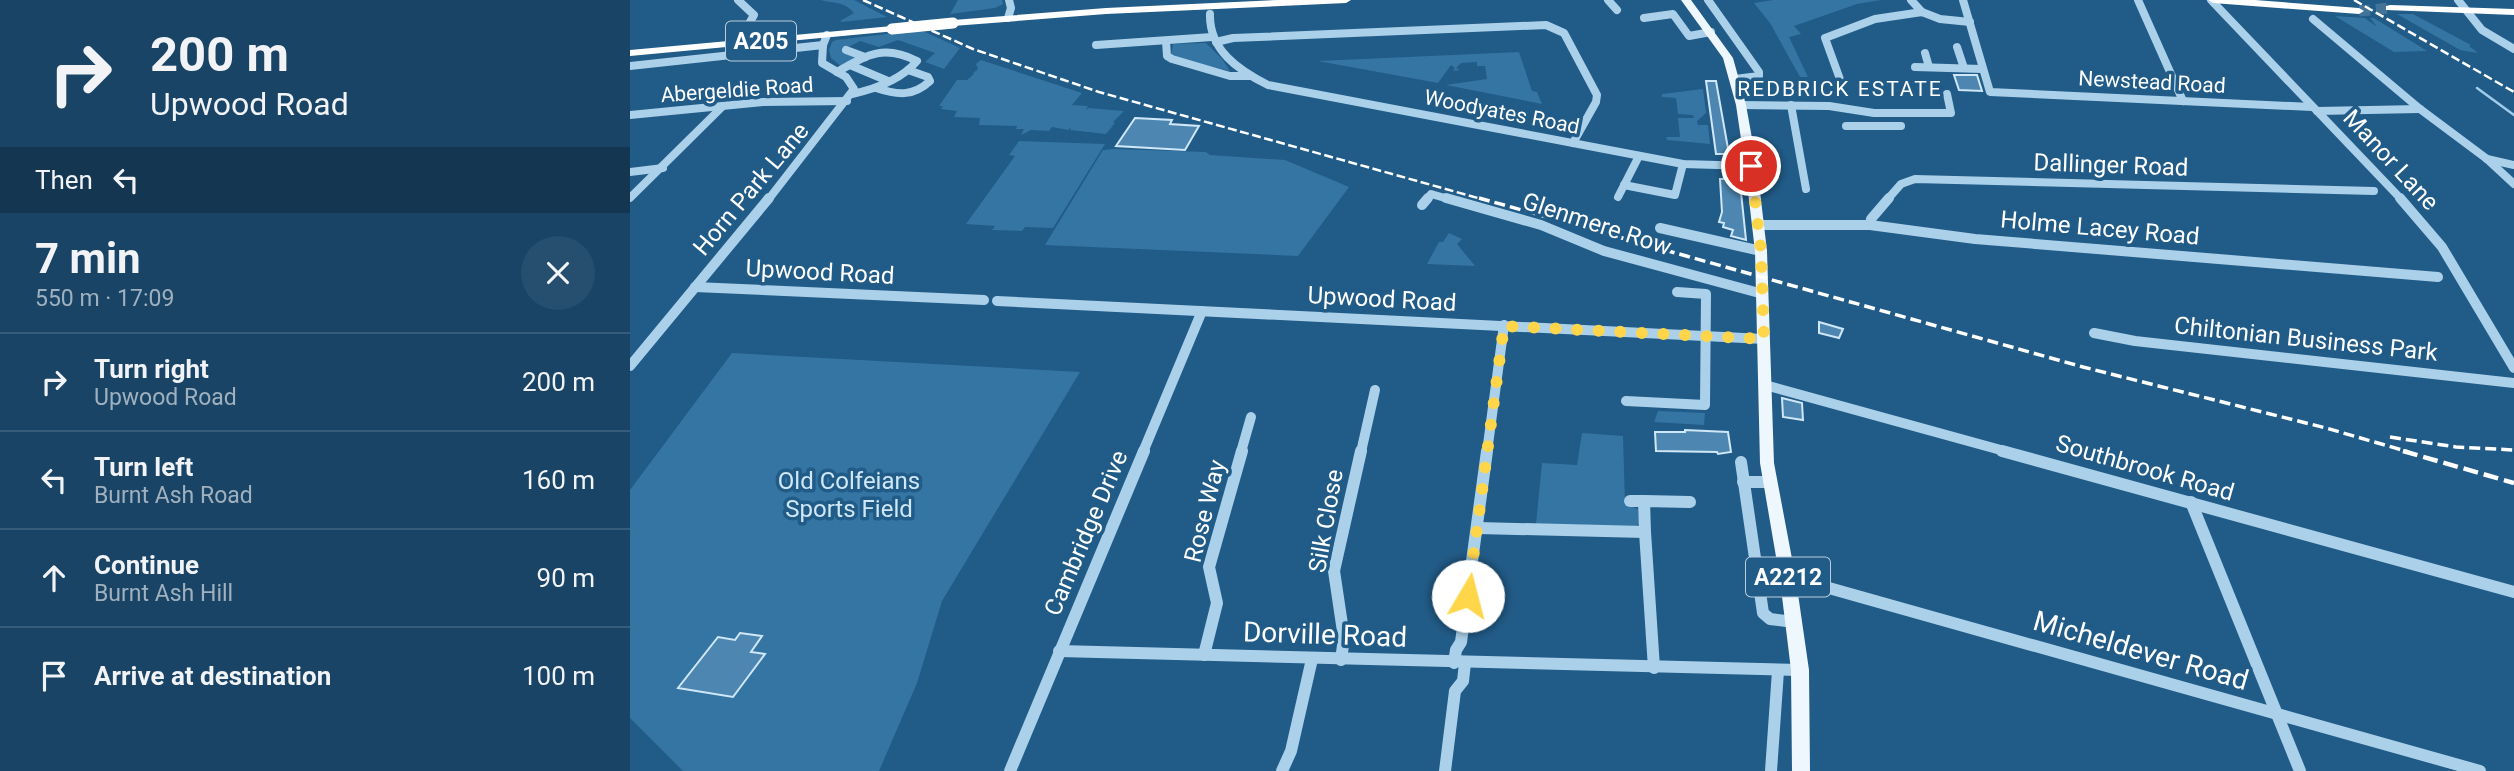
<!DOCTYPE html>
<html lang="en">
<head>
<meta charset="utf-8">
<style>
  :root { --surface:#194465; --page:#264e6e; --text:#f1f3f6; --muted:#9fb0bf; --line:#375c79 }
  body { margin:0; font-family:Roboto,sans-serif; background:var(--page); color:var(--text); height:100vh; display:flex; flex-direction:column; font-size:26px; white-space:nowrap }
  * { box-sizing:border-box; margin:0 }
  p { font-size:23px; color:var(--muted) }
  .icon { flex:none; width:38px; height:38px; fill:none; stroke:currentColor; stroke-width:2; stroke-linecap:round; stroke-linejoin:round }
  .map { position:relative; flex:1; overflow:hidden }
  .details { display:flex; flex-direction:column; background:var(--surface); width:630px }
  .details>* { flex:none }
  .hud { background:#194465; color:var(--text); overflow:hidden }
  .pin { position:absolute; display:grid; place-items:center; width:60px; height:60px; color:#fff; margin:-30px; border:4px solid #fff; border-radius:50%; box-shadow:0 2px 7px #0007 }
  .me { position:absolute; width:77px; margin:-38px; rotate:8deg; stroke-linejoin:round; filter:drop-shadow(0 0 5px #0008) }
  .turn { display:flex; align-items:center; gap:24px; height:147px; padding:0 35px; font-size:32px }
  .turn .icon { width:91px; height:91px; stroke-width:2.5 }
  .turn b { display:block; font-size:49px; line-height:60px }
  .then { display:flex; align-items:center; height:66px; padding:0 35px; background:#0003; gap:14px; font-size:26px }
  .round { display:grid; place-items:center; flex:none; width:74px; height:74px; border-radius:37px; background:var(--page) }
  .headline { display:flex; align-items:center; justify-content:space-between; height:119px; padding:0 35px }
  h1 { font-size:42px; font-weight:700; line-height:52px }
  ul { padding:0; list-style:none }
  li { display:flex; align-items:center; gap:21px; height:98px; padding:0 35px; border-top:2px solid var(--line) }
  li div { flex:1 }
  li b { display:block; font-size:26px }
  li em { font-style:normal }
  main { display:flex; flex:1; min-height:0 }
  .map>svg:first-child { display:block }
  .green { fill:#3575a4 }
  .lines { fill:none; stroke-linecap:round; stroke-linejoin:round }
  .stream { stroke:#9fcceb; stroke-width:2.5 }
  .building { fill:#4d87b1; stroke:#cfe7f7; stroke-width:2 }
  .highway-tunnel { stroke:#427499; stroke-width:11; stroke-dasharray:11 6; stroke-linecap:butt }
  .minor-far2 { stroke:#abd0ea; stroke-width:8 }
  .minor-far1 { stroke:#abd0ea; stroke-width:10 }
  .minor { stroke:#abd0ea; stroke-width:12 }
  .major { fill:#eff7fe; fill-rule:evenodd }
  .highway { fill:#fff; fill-rule:evenodd }
  .rail-far2 { stroke:#fff; stroke-width:2.5; stroke-dasharray:9 3.5; stroke-linecap:butt }
  .rail-far1 { stroke:#fff; stroke-width:3.5; stroke-dasharray:11 5; stroke-linecap:butt }
  .rail { stroke:#fff; stroke-width:4.5; stroke-dasharray:15 6; stroke-linecap:butt }
  .highway-bridge { stroke:#fff; stroke-width:11 }
  .route { stroke:#ffd54a; stroke-width:12; stroke-dasharray:0 21.6 }
  .labels { text-anchor:middle; stroke-width:7; stroke-linejoin:round; paint-order:stroke }
  .far-street-label { font-size:21px; fill:#fff; stroke:#215b87 }
  .far-neighbourhood-label { font-size:21px; letter-spacing:2px; fill:#fff; stroke:#215b87 }
  .shield { fill:#215b87; stroke:#bccedb; stroke-width:2 }
  .shield-label { font-size:23px; font-weight:bold; fill:#fff }
  .street-label { font-size:24px; fill:#fff; stroke:#215b87 }
  .park-label { font-size:24px; fill:#cfe7f7; stroke:#215b87 }
  .near-street-label { font-size:28px; fill:#fff; stroke:#215b87 }
</style>
</head>
<body>
<main>
<section class="details">
<div class="hud">
<div class="turn"><svg class="icon" aria-label="right" viewBox="0 0 24 24"><path d="M7 20v-9h11M14 6l5 5-5 5"/></svg><div><b>200 m</b>Upwood Road</div></div>
<div class="then">Then<svg class="icon" aria-label="left" viewBox="0 0 24 24"><path d="M17 20v-9H6M10 6l-5 5 5 5"/></svg></div>
</div>
<div class="headline"><div><h1>7 min</h1><p>550 m · 17:09</p></div><a class="round"><svg class="icon" aria-label="close" viewBox="0 0 24 24"><path d="M6 6l12 12M18 6L6 18"/></svg></a></div>
<ul>
<li><svg class="icon" aria-label="right" viewBox="0 0 24 24"><path d="M7 20v-9h11M14 6l5 5-5 5"/></svg><div><b>Turn right</b><p>Upwood Road</p></div><em>200 m</em></li>
<li><svg class="icon" aria-label="left" viewBox="0 0 24 24"><path d="M17 20v-9H6M10 6l-5 5 5 5"/></svg><div><b>Turn left</b><p>Burnt Ash Road</p></div><em>160 m</em></li>
<li><svg class="icon" aria-label="ahead" viewBox="0 0 24 24"><path d="M12 20V5M6 11l6-6 6 6"/></svg><div><b>Continue</b><p>Burnt Ash Hill</p></div><em>90 m</em></li>
<li><svg class="icon" aria-label="arrive" viewBox="0 0 24 24"><path d="M6 21V4h12l-3 4 3 4H6"/></svg><div><b>Arrive at destination</b></div><em>100 m</em></li>
</ul>
</section>
<div class="map">
<svg width="1884" height="771" viewBox="0 0 1884 771">
  <rect width="100%" height="100%" fill="#215b87"/>
  <g class="green">
    <path d="M191 0H224L257 17 212 22 210 21 224 13C214 1 205 4 191 0Z"/>
    <path d="M328 0H372L373 4 365 8 320 14Z"/>
    <path d="M1143 0H1251L1227 4 1164 26 1171 34 1159 37 1178 77H1170L1140 23 1124 3Z"/>
    <path d="M1767 14H1783L1841 45 1839 46 1848 53 1830 50Z"/>
    <path d="M1705 16 1735 18 1747 27 1740 18H1744L1797 51 1764 52Z"/>
    <path d="M283 31 295 32 330 48 314 69 295 62 305 53 268 40 249 47 230 41 213 50 230 58 212 67 201 58 199 50 202 42 206 40Z"/>
    <path d="M576 43 592 59 600 71 541 56 543 44Z"/>
    <path d="M889 52 902 91 907 92 912 104 816 85 857 79 855 66H847V62L831 63 826 68 830 70 823 71 825 68 821 65 808 83 688 61Z"/>
    <path d="M351 60 452 93 442 105 458 106 455 111 458 108 494 111 483 122 485 123 476 134 440 130 441 127 438 130 422 127 419 131 401 130 391 135 394 129H386L387 126 349 125 350 118 324 117 327 111 311 109 313 106H309L327 80H337L344 74 343 73 348 69 346 64Z"/>
    <path d="M1073 89 1076 113 1067 121 1068 125H1078L1080 144 1037 140 1036 137H1050L1048 118H1064L1063 115 1048 114 1046 98 1032 97V94Z"/>
    <path d="M389 141 475 144 423 228 395 227 392 231 362 230 365 226 336 224 385 156 379 155Z"/>
    <path d="M484 149 576 152 580 155 655 160 719 187 668 256 415 245 473 150Z"/>
    <path d="M819 233 832 239 827 244 845 266 797 264 809 242H813Z"/>
    <path d="M102 353 450 372 312 601 287 683 249 771H53L0 718V490Z"/>
    <path d="M1028 411 1075 413 1074 425 1024 422Z"/>
    <path d="M952 433 993 436 995 504 1008 509 1009 523 1007 526 906 524 912 463 947 465Z"/>
  </g>
  <g class="lines">
    <path class="stream" d="M1847 88 1884 115"/>
  </g>
  <g class="building">
    <path d="M1324 75H1347L1352 91 1329 90Z"/>
    <path d="M1076 81H1086L1099 154H1086Z"/>
    <path d="M505 118 542 120 540 124 569 126 555 150 486 146Z"/>
    <path d="M1093 172 1109 173 1116 240 1101 236 1103 230 1093 227 1094 223 1089 222 1092 212 1090 179H1094Z"/>
    <path d="M1189 322 1213 329 1209 338 1189 333Z"/>
    <path d="M1152 398 1172 403 1173 420 1153 417Z"/>
    <path d="M1055 430 1098 432 1101 452 1088 454 1087 452 1026 451 1025 432H1055Z"/>
    <path d="M110 633 132 636 121 652 135 654 103 697 48 688 88 637 105 640Z"/>
  </g>
  <g class="lines">
    <path class="highway-tunnel" d="M1729 11 1760 8"/>
    <g class="minor-far2">
      <path d="M108 0 124 15 113 34"/>
      <path d="M978 0 987 10"/>
      <path d="M1078 0 1129 72V76L1105 79"/>
      <path d="M1281 0 1292 12"/>
      <path d="M1333 0 1360 92 1682 107"/>
      <path d="M1508 0 1553 101"/>
      <path d="M1581 0 1772 200"/>
      <path d="M1828 0 1852 30 1884 49"/>
      <path d="M580 14C579 50 608 70 638 85L1053 164 1121 166"/>
      <path d="M378 18 381 8 379 0"/>
      <path d="M1014 18 1043 14 1059 36 1081 32"/>
      <path d="M1683 19 1790 109 1857 159 1884 184"/>
      <path d="M536 41 537 56 542 59 600 76H620"/>
      <path d="M586 42 603 38 916 25 934 33 967 95 966 102 943 143"/>
      <path d="M466 45 582 37"/>
      <path d="M1327 47 1334 68"/>
      <path d="M216 50 235 57"/>
      <path d="M1295 53 1299 67"/>
      <path d="M220 65 258 81"/>
      <path d="M0 66 193 45"/>
      <path d="M1285 67 1352 69"/>
      <path d="M207 72C237 55 253 44 287 61 271 80 245 89 222 94"/>
      <path d="M1211 82 1195 38 1245 19 1292 12 1310 19 1340 22"/>
      <path d="M246 88C267 95 283 97 300 81L298 77 278 70"/>
      <path d="M1111 105 1199 106 1244 113H1321L1317 94"/>
      <path d="M1161 105 1176 189"/>
      <path d="M1687 111 1790 109"/>
      <path d="M0 115 133 102 217 101"/>
      <path d="M1216 126H1271"/>
      <path d="M1857 159 1884 165"/>
      <path d="M0 172 33 168"/>
      <path d="M994 185 1045 195 1053 164"/>
      <path d="M988 197 1009 156"/>
      <path d="M0 198 93 106"/>
      <path d="M138 200 224 89 216 77 192 63 193 45 197 35"/>
      <path d="M796 200 801 194 822 200"/>
      <path d="M1257 200 1271 184 1285 179 1744 191"/>
    </g>
    <g class="minor-far1">
      <path d="M816 198 911 225 974 251 1133 294"/>
      <path d="M1770 198 1812 247 1884 368"/>
      <path d="M792 205 798 198"/>
      <path d="M1129 225H1240L1345 239 1808 277"/>
      <path d="M1240 225 1241 219 1259 198"/>
      <path d="M1030 228 1131 251"/>
      <path d="M65 287 354 300"/>
      <path d="M367 301 1134 339"/>
      <path d="M1464 333 1505 341 1884 383"/>
      <path d="M0 366 139 198"/>
      <path d="M1135 385 1378 452"/>
      <path d="M996 401 1075 405 1076 294 1047 292"/>
      <path d="M513 452 572 311"/>
      <path d="M611 452 621 417"/>
      <path d="M731 452 745 390"/>
      <path d="M857 452 874 325"/>
    </g>
    <g class="minor">
      <path d="M1372 451 1884 592"/>
      <path d="M1111 462 1133 613 1140 619 1164 622"/>
      <path d="M1113 482H1141"/>
      <path d="M1000 501H1014"/>
      <path d="M1561 502 1670 771"/>
      <path d="M848 528 1015 532 1014 501 1060 502"/>
      <path d="M1015 532 1024 668"/>
      <path d="M1158 580 1174 581 1850 771"/>
      <path d="M429 651 1170 670"/>
      <path d="M574 655 587 603 579 567 612 451"/>
      <path d="M711 660 714 638 704 571 731 451"/>
      <path d="M824 663 826 650 831 642 857 451"/>
      <path d="M380 771 514 451"/>
      <path d="M652 771 661 751 682 659"/>
      <path d="M815 771 825 691 833 681 835 663"/>
      <path d="M1141 771 1148 671"/>
    </g>
    <path class="major" d="M1051 0H1061L1103 58 1116 105 1127 166 1137 251 1144 463 1166 580 1179 670 1180 771H1162L1161 670 1150 580 1130 463 1125 251 1115 166 1106 105 1093 58Z"/>
    <g class="highway">
      <path d="M648 0H721L716 3 476 14 323 26 318 23 323 20 476 8Z"/>
      <path d="M1578 0H1625L1729 8 1734 11 1729 14 1583 3Z"/>
      <path d="M1760 5 1884 9V15L1756 10V6Z"/>
      <path d="M262 26 267 29 266 31 0 56V50Z"/>
    </g>
    <g class="rail-far2">
      <path d="M233 0 343 49 469 92 855 200"/>
      <path d="M1724 0 1884 92"/>
    </g>
    <g class="rail-far1">
      <path d="M849 198 1453 367 1696 428 1779 452"/>
      <path d="M1760 437 1826 447 1884 450"/>
    </g>
    <path class="rail" d="M1773 451 1884 483"/>
    <path class="highway-bridge" d="M262 29 323 23"/>
  </g>
  <g class="lines">
    <path class="route" d="M838 596 874 326 1134 339 1131 251 1121 166"/>
  </g>
  <g class="labels">
    <g class="far-street-label">
      <text transform="translate(1522 82) rotate(3)" y="7">Newstead Road</text>
      <text transform="translate(107 90) rotate(-4)" y="7">Abergeldie Road</text>
      <text transform="translate(872 112) rotate(11)" y="7">Woodyates Road</text>
    </g>
    <g class="far-neighbourhood-label">
      <text x="1210" y="96">REDBRICK ESTATE</text>
    </g>
    <g class="shield">
      <rect x="96" y="21.5" width="70" height="39" rx="5"/>
      <rect x="1116" y="557.5" width="84" height="39" rx="5"/>
    </g>
    <g class="shield-label">
      <text x="131" y="49">A205</text>
      <text x="1158" y="585">A2212</text>
    </g>
    <g class="street-label">
      <text transform="translate(1761 160) rotate(47)" y="8">Manor Lane</text>
      <text transform="translate(1481 165) rotate(2)" y="8">Dallinger Road</text>
      <text transform="translate(121 189) rotate(-50)" y="8">Horn Park Lane</text>
      <text transform="translate(967 224) rotate(18)" y="8">Glenmere Row</text>
      <text transform="translate(1470 228) rotate(5)" y="8">Holme Lacey Road</text>
      <text transform="translate(190 272) rotate(3)" y="8">Upwood Road</text>
      <text transform="translate(752 299) rotate(3)" y="8">Upwood Road</text>
      <text transform="translate(1676 339) rotate(6)" y="8">Chiltonian Business Park</text>
      <text transform="translate(1515 468) rotate(16)" y="8">Southbrook Road</text>
      <text transform="translate(575 511) rotate(-76)" y="8">Rose Way</text>
      <text transform="translate(696 521) rotate(-80)" y="8">Silk Close</text>
      <text transform="translate(456 533) rotate(-67)" y="8">Cambridge Drive</text>
    </g>
    <g class="park-label">
      <text x="219" y="489">Old Colfeians<tspan x="219" dy="28">Sports Field</tspan></text>
    </g>
    <g class="near-street-label">
      <text transform="translate(695 634) rotate(2)" y="10">Dorville Road</text>
      <text transform="translate(1511 650) rotate(16)" y="10">Micheldever Road</text>
    </g>
  </g>
</svg>
<div class="pin" style="left:1121px;top:166px;background:#d93025"><svg class="icon" aria-label="arrive" viewBox="0 0 24 24"><path d="M6 21V4h12l-3 4 3 4H6"/></svg></div>
<svg class="me" style="left:838px;top:596px" viewBox="-20 -20 40 40"><circle r="19" fill="#fff"/><path d="M0-13L10 11 0 6-10 11z" fill="#ffd54a"/></svg>
</div>
</main>
</body>
</html>
